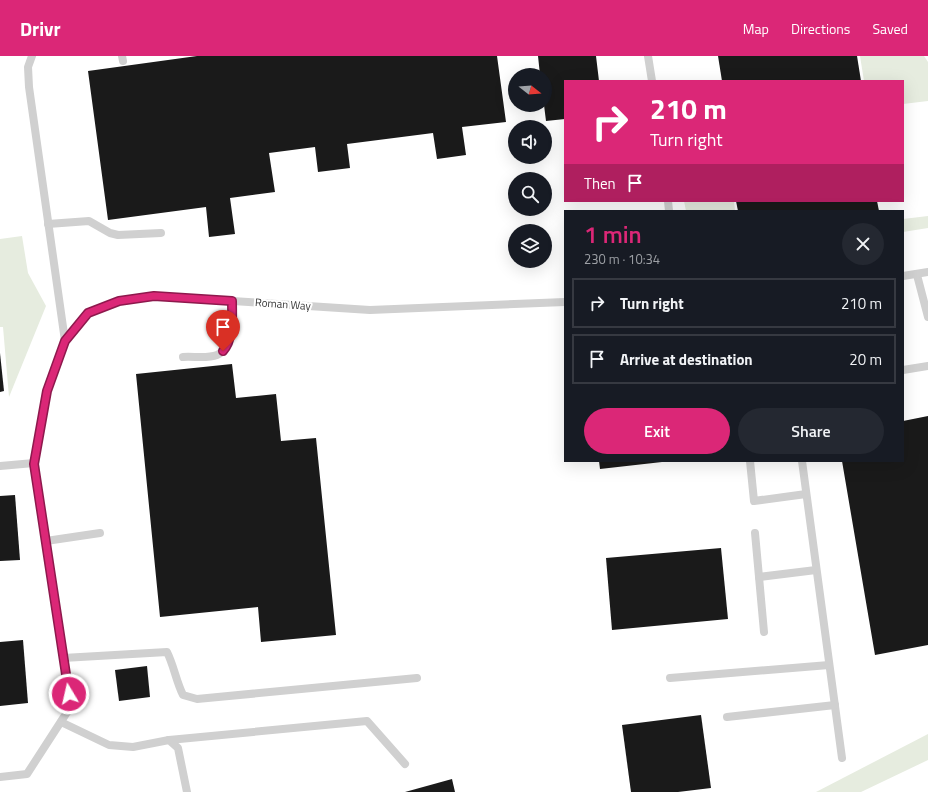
<!DOCTYPE html>
<html lang="en">
<head>
<meta charset="utf-8">
<style>
  :root { --surface:#171b24; --page:#242831; --text:#f1f3f6; --muted:#9ea1a6; --line:#363941; --accent:#db2777 }
  body { margin:0; font-family:"Titillium Web",sans-serif; background:var(--page); color:var(--text); height:100vh; display:flex; flex-direction:column; font-size:15px; white-space:nowrap }
  * { box-sizing:border-box; margin:0 }
  p { font-size:13px; color:var(--muted) }
  .icon { flex:none; width:22px; height:22px; fill:none; stroke:currentColor; stroke-width:2; stroke-linecap:round; stroke-linejoin:round }
  .map { position:relative; flex:1; overflow:hidden }
  .sheet { position:absolute; left:564px; top:154px; width:340px; height:252px; display:flex; flex-direction:column; background:var(--surface); border-radius:0px; box-shadow:0 4px 16px #0002 }
  .sheet>* { flex:none }
  .hud { position:absolute; left:564px; top:24px; width:340px; height:122px; border-radius:0px; box-shadow:0 4px 16px #0002; background:#db2777; color:#fff; overflow:hidden }
  .needle { width:26px; rotate:107deg }
  .tools { position:absolute; left:508px; top:12px; display:grid; gap:8px }
  .tools a { display:grid; place-items:center; width:44px; height:44px; border-radius:50%; background:var(--surface); box-shadow:0 4px 16px #0002; font-size:20px }
  .pin { position:absolute; display:grid; place-items:center; width:34px; height:34px; color:#fff; margin:-41px -17px; border-radius:50% 50% 50% 0; rotate:-45deg; box-shadow:0 0 4px #0007 }
  .pin .icon { rotate:45deg }
  .me { position:absolute; width:44px; margin:-22px; rotate:351deg; stroke-linejoin:round; filter:drop-shadow(0 0 3px #0008) }
  .turn { display:flex; align-items:center; gap:14px; height:84px; padding:0 20px; font-size:18px }
  .turn .icon { width:52px; height:52px; stroke-width:2.5 }
  .turn b { display:block; font-size:28px; line-height:34px }
  .then { display:flex; align-items:center; height:38px; padding:0 20px; background:#0003; gap:8px; font-size:15px }
  .round { display:grid; place-items:center; flex:none; width:42px; height:42px; border-radius:21px; background:var(--page) }
  .head { display:flex; align-items:center; justify-content:space-between; height:68px; padding:0 20px }
  h1 { font-size:24px; font-weight:600; line-height:30px; color:var(--accent) }
  .primary-button { display:flex; gap:8px; margin-top:auto; padding:8px 20px }
  .primary-button a { flex:1; height:46px; border-radius:24px; background:var(--accent); color:#fff; font-size:16px; font-weight:600; line-height:46px; text-align:center }
  .primary-button a+a { background:var(--page); color:var(--text) }
  ul { padding:0; list-style:none }
  li { display:flex; align-items:center; gap:12px; height:50px; margin:0 8px 6px; padding:0 12px; border:2px solid var(--line); border-radius:0px }
  li div { flex:1 }
  li b { display:block; font-size:15px }
  li em { font-style:normal }
  header { display:flex; align-items:center; gap:24px; box-sizing:border-box; height:56px; padding:0 20px; background:var(--accent); color:#fff }
  header strong { font-size:19px }
  nav { display:flex; gap:22px; margin-inline-start:auto; font-size:14px }
  .map>svg:first-child { display:block }
  .green { fill:#e6ecdf }
  .building { fill:#1a1a1a }
  .lines { fill:none; stroke-linecap:round; stroke-linejoin:round }
  .service { stroke:#d0d0d0; stroke-width:8 }
  .route-casing { stroke:#8e194d; stroke-width:10 }
  .route { stroke:#db2777; stroke-width:7 }
  .labels { text-anchor:middle; stroke-width:4; stroke-linejoin:round; paint-order:stroke }
  .street-label { font-size:11px; fill:#333; stroke:#fff }
</style>
</head>
<body>
<header>
<strong>Drivr</strong>
<nav><a>Map</a><a>Directions</a><a>Saved</a></nav>
</header>
<div class="map">
<svg width="928" height="736" viewBox="0 0 928 736">
  <rect width="100%" height="100%" fill="#fff"/>
  <g class="green">
    <path d="M860 0H924L928 6V45L903 48V25H864Z"/>
    <path d="M684 145H734L735 155H686Z"/>
    <path d="M928 160V172L903 176V163Z"/>
    <path d="M22 180 28 217 46 250 9 341 3 271H0V183Z"/>
    <path d="M928 678V704L861 736H816Z"/>
  </g>
  <g class="building">
    <path d="M197 0H497L506 66 462 71 466 99 437 103 433 77 347 88 350 112 318 116 315 91 269 97 275 136 230 142 235 178 209 181 206 151 108 164 88 15Z"/>
    <path d="M538 0H596L599 25H565V63L546 65 544 49 545 19H540Z"/>
    <path d="M718 0H857L861 25H722Z"/>
    <path d="M736 145H877L879 155H738Z"/>
    <path d="M0 297 4 335 0 336Z"/>
    <path d="M232 308 236 342 276 338 281 385 316 382 336 579 261 586 258 551 160 561 136 318Z"/>
    <path d="M928 360V589L875 599 842 405H903V365Z"/>
    <path d="M599 405H662V406L600 413Z"/>
    <path d="M15 439 20 504 0 505V440Z"/>
    <path d="M721 492 728 563 612 574 606 502Z"/>
    <path d="M23 584 28 647 0 650V586Z"/>
    <path d="M147 610 150 641 119 645 115 614Z"/>
    <path d="M701 659 711 732 678 736H631L622 669Z"/>
    <path d="M452 723 455 736H405Z"/>
  </g>
  <g class="lines">
    <g class="service">
      <path d="M32 0 28 11 29 31 65 285"/>
      <path d="M122 0 123 5"/>
      <path d="M648 0 652 25"/>
      <path d="M668 145 669 155"/>
      <path d="M48 168 89 165 110 177 118 179 161 177"/>
      <path d="M917 219 928 261"/>
      <path d="M903 220 928 216"/>
      <path d="M183 301C193 300 207 303 217 299 235 292 232 261 232 245"/>
      <path d="M903 314 928 310"/>
      <path d="M750 405 754 445 806 438"/>
      <path d="M802 405 842 702"/>
      <path d="M0 410 34 407"/>
      <path d="M755 477 764 576"/>
      <path d="M46 485 100 477"/>
      <path d="M759 521 816 514"/>
      <path d="M63 602 167 596C174 610 176 625 183 639L197 643 417 622"/>
      <path d="M670 622 829 609"/>
      <path d="M727 661 835 649"/>
      <path d="M61 666 109 689 133 691 169 684 178 692 187 736"/>
      <path d="M169 684 367 665 405 708"/>
      <path d="M0 721 27 718 71 650 34 407 47 335 65 285 88 257 119 245 155 240 370 254 565 246"/>
    </g>
  </g>
  <g class="lines">
    <defs>
      <path id="route" d="M69 638 34 408 47 335 65 285 88 257 119 245 154 240 232 245C232 260 234 283 223 295"/>
    </defs>
    <use href="#route" class="route-casing"/>
    <use href="#route" class="route"/>
  </g>
  <g class="labels">
    <g class="street-label">
      <text transform="translate(283 248) rotate(4)" y="4">Roman Way</text>
    </g>
  </g>
</svg>
<div class="tools">
<a><svg class="needle" viewBox="-14 -14 28 28"><path d="M0-13l5 13h-10z" fill="#e53935"/><path d="M0 13l5-13h-10z" fill="#9ea1a6"/></svg></a>
<a><svg class="icon" aria-label="sound" viewBox="0 0 24 24"><path d="M4 9h4l5-4v14l-5-4H4zM17 9q2 3 0 6"/></svg></a>
<a><svg class="icon" aria-label="search" viewBox="0 0 24 24"><circle cx="10" cy="10" r="6"/><path d="M15 15l6 6"/></svg></a>
<a><svg class="icon" aria-label="layers" viewBox="0 0 24 24"><path d="M12 4l9 5-9 5-9-5zM3 14l9 5 9-5"/></svg></a>
</div>
<div class="pin" style="left:223px;top:295px;background:#d93025"><svg class="icon" aria-label="arrive" viewBox="0 0 24 24"><path d="M6 21V4h12l-3 4 3 4H6"/></svg></div>
<svg class="me" style="left:69px;top:638px" viewBox="-20 -20 40 40"><circle r="17" fill="#db2777" stroke="#fff" stroke-width="3"/><path d="M0-11L8 9 0 5-8 9z" fill="#fff"/></svg>
<div class="hud">
<div class="turn"><svg class="icon" aria-label="right" viewBox="0 0 24 24"><path d="M7 20v-9h11M14 6l5 5-5 5"/></svg><div><b>210 m</b>Turn right</div></div>
<div class="then">Then<svg class="icon" aria-label="arrive" viewBox="0 0 24 24"><path d="M6 21V4h12l-3 4 3 4H6"/></svg></div>
</div>
<section class="sheet">
<div class="head"><div><h1>1 min</h1><p>230 m · 10:34</p></div><a class="round"><svg class="icon" aria-label="close" viewBox="0 0 24 24"><path d="M6 6l12 12M18 6L6 18"/></svg></a></div>
<ul>
<li><svg class="icon" aria-label="right" viewBox="0 0 24 24"><path d="M7 20v-9h11M14 6l5 5-5 5"/></svg><div><b>Turn right</b></div><em>210 m</em></li>
<li><svg class="icon" aria-label="arrive" viewBox="0 0 24 24"><path d="M6 21V4h12l-3 4 3 4H6"/></svg><div><b>Arrive at destination</b></div><em>20 m</em></li>
</ul>
<div class="primary-button"><a>Exit</a><a>Share</a></div>
</section>
</div>
</body>
</html>
